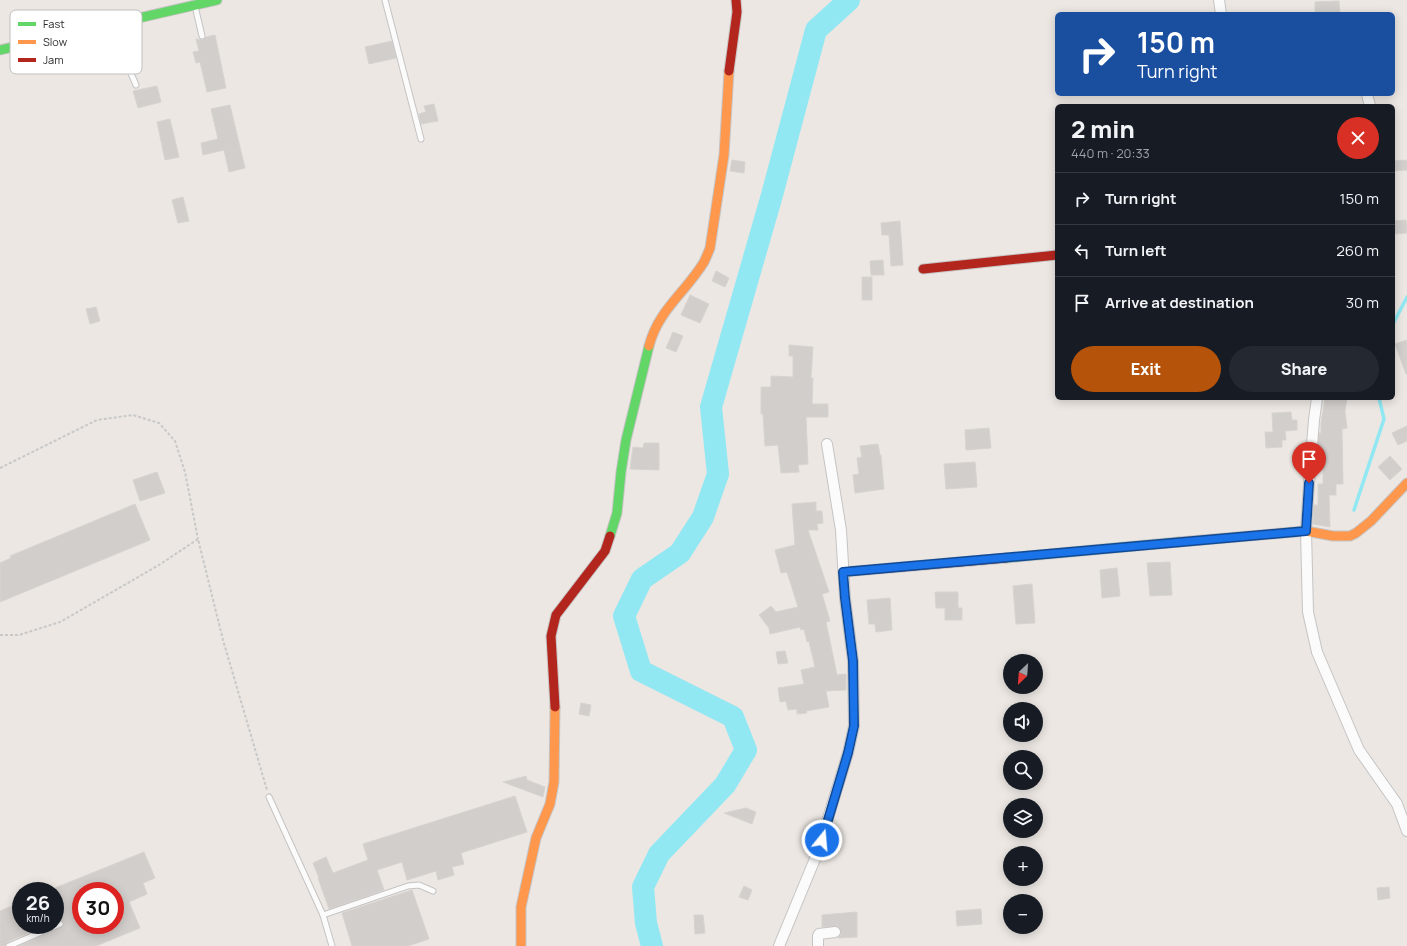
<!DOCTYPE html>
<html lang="en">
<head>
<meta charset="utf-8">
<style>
  :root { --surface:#171b24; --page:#242831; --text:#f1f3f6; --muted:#9ea1a6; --line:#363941; --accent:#b45309 }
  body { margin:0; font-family:Manrope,sans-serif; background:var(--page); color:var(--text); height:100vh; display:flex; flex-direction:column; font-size:15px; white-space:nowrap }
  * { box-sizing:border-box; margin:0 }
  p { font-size:13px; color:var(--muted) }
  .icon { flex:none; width:22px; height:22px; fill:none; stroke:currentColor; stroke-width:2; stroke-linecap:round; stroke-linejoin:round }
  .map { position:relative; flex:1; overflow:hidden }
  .panel { position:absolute; left:1055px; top:104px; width:340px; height:296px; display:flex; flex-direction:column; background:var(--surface); border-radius:6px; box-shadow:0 2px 10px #0003 }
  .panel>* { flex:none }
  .banner { position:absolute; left:1055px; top:12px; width:340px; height:84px; border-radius:6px; box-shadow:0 2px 10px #0003; background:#1a4fa0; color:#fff; overflow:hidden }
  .needle { width:26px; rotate:205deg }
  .tools { position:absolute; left:1003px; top:654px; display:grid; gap:8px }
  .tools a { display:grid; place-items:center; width:40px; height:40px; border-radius:50%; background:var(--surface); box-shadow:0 2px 10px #0003; font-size:20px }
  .speed { position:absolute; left:12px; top:882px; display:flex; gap:8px; font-size:20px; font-weight:700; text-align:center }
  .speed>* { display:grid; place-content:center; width:52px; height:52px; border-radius:50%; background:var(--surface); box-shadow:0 2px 10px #0003; line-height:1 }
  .speed small { font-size:10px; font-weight:400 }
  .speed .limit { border:6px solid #d22; background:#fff; color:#111 }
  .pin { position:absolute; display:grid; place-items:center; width:34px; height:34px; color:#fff; margin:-41px -17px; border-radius:50% 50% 50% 0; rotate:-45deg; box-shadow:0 0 4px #0007 }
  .pin .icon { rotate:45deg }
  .me { position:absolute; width:44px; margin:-22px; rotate:17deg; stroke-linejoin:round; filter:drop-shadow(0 0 3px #0008) }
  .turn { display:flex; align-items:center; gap:14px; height:84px; padding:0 16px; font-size:18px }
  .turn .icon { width:52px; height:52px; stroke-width:2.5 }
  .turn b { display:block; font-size:28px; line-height:34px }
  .round { display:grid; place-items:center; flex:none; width:42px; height:42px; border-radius:21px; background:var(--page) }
  .head { display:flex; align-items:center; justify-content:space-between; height:68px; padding:0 16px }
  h1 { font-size:24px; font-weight:800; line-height:30px }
  .action { display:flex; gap:8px; margin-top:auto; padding:8px 16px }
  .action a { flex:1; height:46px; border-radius:24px; background:var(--accent); color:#fff; font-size:16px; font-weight:800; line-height:46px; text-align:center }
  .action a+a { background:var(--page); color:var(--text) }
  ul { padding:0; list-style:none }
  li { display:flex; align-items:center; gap:12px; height:52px; padding:0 16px; border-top:1px solid var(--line) }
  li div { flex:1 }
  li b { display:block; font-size:15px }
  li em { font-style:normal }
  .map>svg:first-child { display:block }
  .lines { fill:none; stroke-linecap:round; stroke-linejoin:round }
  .stream { stroke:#91e8f3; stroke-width:3.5 }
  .river { stroke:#91e8f3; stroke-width:22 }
  .building { fill:#d2cecb; stroke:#d7d3cf; fill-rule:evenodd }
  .lane-casing { stroke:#c5c4c4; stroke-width:7 }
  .street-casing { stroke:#c5c4c4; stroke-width:12 }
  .fast-casing { stroke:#c5c4c4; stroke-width:11 }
  .slow-casing { stroke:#c5c4c4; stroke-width:11 }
  .jam-casing { stroke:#c5c4c4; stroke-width:11 }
  .path { stroke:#c8c8c8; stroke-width:2; stroke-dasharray:3 2; stroke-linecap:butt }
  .lane { stroke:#fcfbfb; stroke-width:5 }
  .street { stroke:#fcfbfb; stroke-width:10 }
  .fast { stroke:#63d668; stroke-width:9 }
  .slow { stroke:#ff974d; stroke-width:9 }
  .jam { stroke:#b3261e; stroke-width:9 }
  .route-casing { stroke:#114b97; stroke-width:10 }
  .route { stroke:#1a73e8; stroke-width:7 }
  .key { fill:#fff; stroke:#c0c0c0; stroke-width:1 }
  .key-label { font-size:11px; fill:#2d2d2d }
</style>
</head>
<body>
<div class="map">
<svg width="1407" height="946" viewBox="0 0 1407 946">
  <rect width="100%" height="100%" fill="#ece7e3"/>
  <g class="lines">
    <g class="stream">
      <path d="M1393 324 1407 297"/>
      <path d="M1354 510 1384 419 1379 398"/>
    </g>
    <path class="river" d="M652 946 646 923 643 887 659 854 725 785 746 750 733 717 641 671 624 616 642 579 680 553 703 517 718 474 711 407 772 195 816 30 849 0"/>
  </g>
  <g class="building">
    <path d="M1339 1 1340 14H1315V2Z"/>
    <path d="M215 35 226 88 207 92 200 62 196 63 193 52 199 51 196 39 203 40 206 37Z"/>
    <path d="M392 41 396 58 369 64 365 47Z"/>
    <path d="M157 86 161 102 138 108 133 91Z"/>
    <path d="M434 104 438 121 421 124 419 114 426 112 424 106Z"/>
    <path d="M230 105 245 168 229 172 224 150 203 155 201 143 218 139 211 109Z"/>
    <path d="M170 119 179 157 165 160 157 122Z"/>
    <path d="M732 160 745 162 744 173 730 171Z"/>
    <path d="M1407 160V170L1393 171V161Z"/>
    <path d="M183 197 189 221 178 223 172 200Z"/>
    <path d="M1406 220 1407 233 1393 234V221Z"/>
    <path d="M900 221 903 265 891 266 889 235H882L881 223Z"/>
    <path d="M883 260 884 275H871L870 261Z"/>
    <path d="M716 271 729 278 725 287 712 281Z"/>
    <rect x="862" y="277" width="10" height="23"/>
    <path d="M690 295 709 304 700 323 681 315Z"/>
    <path d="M96 307 100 321 90 324 86 309Z"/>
    <path d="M673 332 683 336 676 352 666 348Z"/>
    <path d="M1407 340V374H1406L1395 344Z"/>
    <path d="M789 345 813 347 811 378H813L812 404H828V417H806L808 464 798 465 799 472 781 473 778 445 765 446 763 414H761V387H771V376L793 377V356H789Z"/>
    <path d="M1325 398H1347L1345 411 1347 428 1342 429 1343 484H1336V495H1329L1330 527 1313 524 1314 505H1318V484H1323V464H1317L1319 433H1321V423Z"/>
    <path d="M1291 412 1292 420H1297V430L1285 431 1286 440H1282V447L1266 448 1265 432H1273L1272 413Z"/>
    <path d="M1407 426V441L1398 445 1392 433Z"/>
    <path d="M989 428 991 448 966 450 965 430Z"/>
    <path d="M644 443H659V470L630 469 633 447 643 448Z"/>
    <path d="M878 444 880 455H881L884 489 855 493 853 475 859 474 857 458 862 457 860 446Z"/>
    <path d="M1390 456 1402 469 1390 480 1378 467Z"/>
    <path d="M975 462 977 487 946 489 944 464Z"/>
    <path d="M157 472 165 493 140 501 133 480Z"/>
    <path d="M816 502V511H822L823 523 817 524 818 530H808L829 592 822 594 830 621 826 622 837 675 846 674V690L826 691 829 707 806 711 807 713 797 714V709L788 710 786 701 780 702 778 688 804 684 801 670 815 667 810 646 809 641 807 642 804 629 801 630 800 627 770 634 769 628 759 615 771 606 776 612 798 607 787 572 781 573 775 550 795 545 792 504Z"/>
    <path d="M135 504 150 540 0 602V563L11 558 10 556Z"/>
    <path d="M1170 562 1172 595 1150 596 1147 563Z"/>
    <path d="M1117 568 1120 596 1102 598 1100 570Z"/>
    <path d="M1032 584 1035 623 1016 624 1013 586Z"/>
    <path d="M935 592H958V608H962V620H945V608H936Z"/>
    <path d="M890 598 892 630 876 632 875 624H869L867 600Z"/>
    <path d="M785 651 788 663 778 664 776 652Z"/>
    <path d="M581 703 591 705 589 716 579 714Z"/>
    <path d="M526 776 527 780 545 787 543 797 503 782Z"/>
    <path d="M515 796 527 832 461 853 464 864 452 867 454 875 438 880 436 871 407 880 402 862 377 870 384 890 329 909 318 878H319L313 863 326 857 333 873 368 860 363 844Z"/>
    <path d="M746 808 756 812 752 824 724 813Z"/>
    <path d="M144 852 155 878 143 883 147 894 129 902 140 928 96 946H19L63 926 64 923 62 921 55 922V888ZM81 891H115V925H81Z"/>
    <path d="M744 886 752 890 748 900 739 897Z"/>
    <path d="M1389 887 1390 898 1378 900 1377 888Z"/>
    <path d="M412 890 429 939 408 946H352L342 913Z"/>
    <path d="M21 902V925H48L7 942 5 946H0V911Z"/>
    <path d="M981 909 982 924 957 926 956 911Z"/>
    <path d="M857 912V937L838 938 841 935V932L838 926 822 927V915Z"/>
    <path d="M694 915H703L705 933 695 934Z"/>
  </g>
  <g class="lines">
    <defs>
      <g id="lane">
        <path d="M385 0 421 139"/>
        <path d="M195 6 202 36"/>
        <path d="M110 25 136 85"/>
        <path d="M269 797 323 915 332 946"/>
        <path d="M323 915 408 886 419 885 433 891"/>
        <path d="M9 946 60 924"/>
      </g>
      <g id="street">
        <path d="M1219 0 1221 14"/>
        <path d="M1367 94 1370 106"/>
        <path d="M1317 398 1314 420 1309 483 1306 531 1308 612 1317 652 1359 750 1397 804 1407 831"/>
        <path d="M779 946 817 854 848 753 854 726 853 661 845 598 841 530 827 444"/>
        <path d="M818 946V936L819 934 835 932"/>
      </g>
      <g id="fast">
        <path d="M0 50 217 0"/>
        <path d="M610 536 617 513 621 472 626 440 649 346"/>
        <path d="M1006 558 1179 542"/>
      </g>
      <g id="slow">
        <path d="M649 346C658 310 686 292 704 262 706 258 708 253 710 248L724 155 729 71"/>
        <path d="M1179 542 1306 531 1333 536H1350L1356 533 1371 521 1407 483"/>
        <path d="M521 946V907L536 838 550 804 554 782 555 707"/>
      </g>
      <g id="jam">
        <path d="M729 71 737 12 736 0"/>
        <path d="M923 269 1057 255"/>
        <path d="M843 572 1006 558"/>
        <path d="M555 707 551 636 556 615 605 551 610 536"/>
      </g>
    </defs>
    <use href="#lane" class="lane-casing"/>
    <use href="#street" class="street-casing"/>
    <use href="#fast" class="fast-casing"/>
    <use href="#slow" class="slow-casing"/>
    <use href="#jam" class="jam-casing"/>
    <g class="path">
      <path d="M0 468 97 420 133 415 159 423 175 441 185 472 198 539"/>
      <path d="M0 635H19L60 622 159 565 198 539 223 640 267 790"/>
    </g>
    <use href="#lane" class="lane"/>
    <use href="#street" class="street"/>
    <use href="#fast" class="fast"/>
    <use href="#slow" class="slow"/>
    <use href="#jam" class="jam"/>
  </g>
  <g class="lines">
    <defs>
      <path id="route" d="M822 840 848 753 854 726 853 661 845 598 843 572 1306 531 1309 483"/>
    </defs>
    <use href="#route" class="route-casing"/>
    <use href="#route" class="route"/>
  </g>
  <rect x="10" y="10" width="132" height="64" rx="6" class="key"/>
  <rect x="18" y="22" width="18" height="4" fill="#63d668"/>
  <rect x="18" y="40" width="18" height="4" fill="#ff974d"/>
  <rect x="18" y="58" width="18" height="4" fill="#b3261e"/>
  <g class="key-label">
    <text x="43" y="28">Fast</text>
    <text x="43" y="46">Slow</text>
    <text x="43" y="64">Jam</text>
  </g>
</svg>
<div class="tools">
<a><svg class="needle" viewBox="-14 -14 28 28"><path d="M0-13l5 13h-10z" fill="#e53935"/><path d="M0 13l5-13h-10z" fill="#9ea1a6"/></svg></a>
<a><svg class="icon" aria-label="sound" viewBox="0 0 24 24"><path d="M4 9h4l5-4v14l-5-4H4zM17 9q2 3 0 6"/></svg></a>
<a><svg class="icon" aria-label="search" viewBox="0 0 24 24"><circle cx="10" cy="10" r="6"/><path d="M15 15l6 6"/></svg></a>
<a><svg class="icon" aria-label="layers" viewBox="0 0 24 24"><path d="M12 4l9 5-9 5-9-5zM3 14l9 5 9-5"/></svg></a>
<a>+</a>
<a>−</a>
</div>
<div class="speed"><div>26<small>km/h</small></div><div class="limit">30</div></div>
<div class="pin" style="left:1309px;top:483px;background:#d93025"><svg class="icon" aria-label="arrive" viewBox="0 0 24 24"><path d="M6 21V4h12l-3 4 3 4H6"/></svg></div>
<svg class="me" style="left:822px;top:840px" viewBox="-20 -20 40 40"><circle r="17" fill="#1a73e8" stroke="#fff" stroke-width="3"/><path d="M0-11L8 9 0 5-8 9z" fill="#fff"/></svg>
<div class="banner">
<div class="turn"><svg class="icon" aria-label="right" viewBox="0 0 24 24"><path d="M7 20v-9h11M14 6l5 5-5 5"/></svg><div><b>150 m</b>Turn right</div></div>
</div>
<section class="panel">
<div class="head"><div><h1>2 min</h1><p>440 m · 20:33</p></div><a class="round" style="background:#d93025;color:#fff"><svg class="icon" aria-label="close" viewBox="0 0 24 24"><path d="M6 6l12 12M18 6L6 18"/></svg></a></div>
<ul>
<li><svg class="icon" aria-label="right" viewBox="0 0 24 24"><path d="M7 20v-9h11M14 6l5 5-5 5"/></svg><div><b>Turn right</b></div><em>150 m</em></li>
<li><svg class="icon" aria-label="left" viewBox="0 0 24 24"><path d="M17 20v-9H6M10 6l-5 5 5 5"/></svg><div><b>Turn left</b></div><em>260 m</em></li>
<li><svg class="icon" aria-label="arrive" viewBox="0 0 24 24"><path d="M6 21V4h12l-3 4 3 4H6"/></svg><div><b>Arrive at destination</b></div><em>30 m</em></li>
</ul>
<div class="action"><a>Exit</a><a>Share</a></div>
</section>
</div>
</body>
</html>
